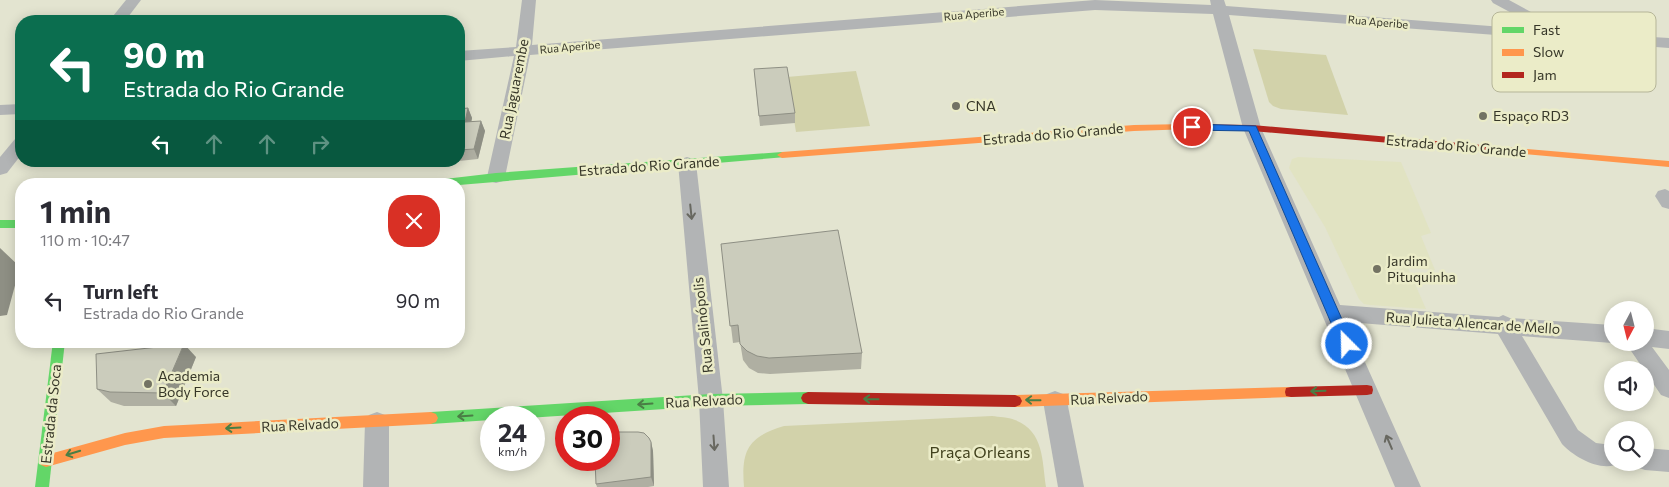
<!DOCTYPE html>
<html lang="en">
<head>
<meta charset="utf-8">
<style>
  :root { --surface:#fff; --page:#f2f2f3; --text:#2b2b33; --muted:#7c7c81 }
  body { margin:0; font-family:Commissioner,sans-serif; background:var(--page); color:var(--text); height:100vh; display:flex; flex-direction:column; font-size:19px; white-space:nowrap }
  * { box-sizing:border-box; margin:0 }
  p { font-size:16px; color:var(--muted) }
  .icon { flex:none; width:28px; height:28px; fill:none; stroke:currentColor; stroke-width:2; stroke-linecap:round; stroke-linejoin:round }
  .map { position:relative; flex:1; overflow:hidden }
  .drawer { position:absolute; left:15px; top:178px; width:450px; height:170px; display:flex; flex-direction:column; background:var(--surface); border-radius:20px; box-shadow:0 2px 12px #0003 }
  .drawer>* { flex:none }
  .guide { position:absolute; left:15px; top:15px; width:450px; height:152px; border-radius:20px; box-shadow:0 2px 12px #0003; background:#0b6e4f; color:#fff; overflow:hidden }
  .needle { width:32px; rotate:187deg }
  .buttons { position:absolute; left:1604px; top:301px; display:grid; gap:10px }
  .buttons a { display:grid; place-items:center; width:50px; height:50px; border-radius:50%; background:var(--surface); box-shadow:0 2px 12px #0003; font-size:25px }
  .speed { position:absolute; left:480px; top:406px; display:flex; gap:10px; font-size:25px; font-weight:700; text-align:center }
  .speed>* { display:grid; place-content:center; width:65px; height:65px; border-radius:50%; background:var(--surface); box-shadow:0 2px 12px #0003; line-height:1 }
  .speed small { font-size:12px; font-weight:400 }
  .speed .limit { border:8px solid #d22; background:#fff; color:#111 }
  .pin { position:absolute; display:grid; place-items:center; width:42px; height:42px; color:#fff; margin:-21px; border:2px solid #fff; border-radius:50%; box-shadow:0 1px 5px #0007 }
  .me { position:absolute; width:55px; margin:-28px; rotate:337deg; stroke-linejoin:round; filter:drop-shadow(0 0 4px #0008) }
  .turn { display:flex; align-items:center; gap:18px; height:105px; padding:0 25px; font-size:22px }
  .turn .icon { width:65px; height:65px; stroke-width:2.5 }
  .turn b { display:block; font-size:35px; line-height:42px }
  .lanes { display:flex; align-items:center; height:48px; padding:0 25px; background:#0003; justify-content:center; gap:25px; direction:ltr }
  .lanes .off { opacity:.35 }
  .round { display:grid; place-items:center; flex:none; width:52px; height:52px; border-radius:20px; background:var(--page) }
  .summary { display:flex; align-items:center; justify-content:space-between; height:85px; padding:0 25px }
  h1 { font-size:30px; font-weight:700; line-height:38px }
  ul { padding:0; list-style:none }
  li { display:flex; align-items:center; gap:15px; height:75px; padding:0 25px }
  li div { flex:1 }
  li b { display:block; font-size:19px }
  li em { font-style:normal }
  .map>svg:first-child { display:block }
  .built { fill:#e1e3c2 }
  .green { fill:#d2d2aa }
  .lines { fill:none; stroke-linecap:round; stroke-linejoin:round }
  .street { fill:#b2b4b5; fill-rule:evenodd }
  .fast { fill:#63d668; fill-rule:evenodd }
  .slow { fill:#ff974d; fill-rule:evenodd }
  .jam { fill:#b3261e; fill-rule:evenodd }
  .wall { fill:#afafa2 }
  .shaded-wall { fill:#8e8f84 }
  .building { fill:#cbccbc; stroke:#8e8f84 }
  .oneway { stroke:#686860 }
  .oneway2 { stroke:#4a7e45 }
  .route { fill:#1a73e8; stroke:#114b97 }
  .poi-dot { fill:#737363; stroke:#ebecc8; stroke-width:2 }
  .labels { text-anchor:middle; stroke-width:5; stroke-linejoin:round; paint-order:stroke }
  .far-street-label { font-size:11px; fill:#363628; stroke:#ebecc8 }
  .street-label { font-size:14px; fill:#363628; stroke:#ebecc8 }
  .poi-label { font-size:14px; fill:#363628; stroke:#ebecc8; text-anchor:start }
  .near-park-label { font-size:16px; fill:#41411d; stroke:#ebecc8 }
  .key { fill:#ebecc8; stroke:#b5b598; stroke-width:1 }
  .key-label { font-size:14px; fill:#363628 }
</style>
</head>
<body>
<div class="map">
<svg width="1669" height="487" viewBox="0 0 1669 487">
  <rect width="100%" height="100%" fill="#e3e4d0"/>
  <path class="built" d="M1298 157 1401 162 1431 233 1421 236 1435 270 1408 268 1426 309 1370 305 1364 304 1359 299 1325 227 1289 168 1292 159Z"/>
  <g class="green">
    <path d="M1253 49 1326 55 1348 115 1281 109 1273 106 1269 102Z"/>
    <path d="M856 71 870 126 796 132 787 77Z"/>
    <path d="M992 416C999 417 1008 417 1015 420 1044 431 1042 460 1046 487H744C741 450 748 437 784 426Z"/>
  </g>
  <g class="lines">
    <g class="street">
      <path d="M126 0H141L125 21H109Z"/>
      <path d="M522 0H536L532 45 1095 0 1211 5 1210 0H1224L1226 6 1543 30 1493 3 1491 0H1509L1568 32 1669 38V48L1229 15 1261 128 1340 305 1499 317 1503 315 1510 318 1612 325V343L1522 336 1578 430 1596 443 1612 445V462H1621C1604 474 1575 458 1562 444L1498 334 1347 322 1421 487H1395L1243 128 1213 14 1095 10 530 55 505 177 503 181 496 183 489 181 487 177 514 56 459 61V51L516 47Z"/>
      <path d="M21 104V114L0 115V105Z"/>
      <path d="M21 137V155L7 173 0 175V157L15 139Z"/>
      <path d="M687 157 693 159 696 163 723 400 729 487H703L699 400 678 163 681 159Z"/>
      <path d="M1665 189 1669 191V209L1662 207 1655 196 1658 191Z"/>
      <path d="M1645 328 1669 331V349L1652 347 1669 370V398L1661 395 1625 342H1645Z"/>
      <path d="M1055 391 1063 394 1067 401 1084 487H1058L1043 401 1047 394Z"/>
      <path d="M377 412 385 415 389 422V487H363L365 422 369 415Z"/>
      <path d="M1645 448 1669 450V472L1645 470 1636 467 1634 462H1645Z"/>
    </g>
    <g class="fast">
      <path d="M782 152 787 155 786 157 459 185 431 184 436 180 496 173Z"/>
      <rect x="0" y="220" width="21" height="8"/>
      <path d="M53 341H65L49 487H35Z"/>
      <path d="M808 392 813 394 815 398 813 402 808 404 711 406 527 418H491V420L431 424 426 422 424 418 426 414 431 412 711 394Z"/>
    </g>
    <g class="slow">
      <path d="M1187 124 1192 127 1191 129 1134 131 782 158 777 155 782 152 1134 125Z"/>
      <path d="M1516 148 1669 161V167L1512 153 1511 151Z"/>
      <path d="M1291 387 1296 388 1297 392 1296 396 1291 397 1015 407 1010 405 1008 401 1010 397 1015 395Z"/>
      <path d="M431 412 436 414 438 418 436 422 431 424 164 438 125 445 46 467 41 465 39 461 41 457 46 455 125 433 164 426Z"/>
    </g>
    <g class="jam">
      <path d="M1187 124 1252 125 1516 148 1521 151 1516 154 1252 131 1183 129 1182 127Z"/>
      <path d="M1367 385 1372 386 1373 390 1372 394 1367 395 1291 397 1286 396 1285 392 1286 388 1291 387Z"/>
      <path d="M808 392 1015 395 1020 397 1022 401 1020 405 1015 407 808 404 803 402 801 398 803 394Z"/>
    </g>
  </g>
  <g class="wall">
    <path d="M754 69 795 113V123L760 126Z"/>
    <path d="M468 108 472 118 471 122 481 121 485 131 478 159 459 161V109Z"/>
    <path d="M431 161H449L431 163Z"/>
    <path d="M721 244 862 353 861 369 770 374 758 373 749 368 743 360 740 342 733 343Z"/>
    <path d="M196 357 176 406H124L111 402 97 389Z"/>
    <path d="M651 442 653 451 654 486 648 487H597L596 484Z"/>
  </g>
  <g class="shaded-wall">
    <path d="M468 108 472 118 469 133 465 122Z"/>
    <path d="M481 121 485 131 478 159 474 149Z"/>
    <path d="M459 215 462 223 459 238Z"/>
    <path d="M0 248 20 267 7 315 0 316Z"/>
    <path d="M184 344 196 357 176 406 163 393Z"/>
    <path d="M651 442 653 451 654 486 651 477Z"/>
  </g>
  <g class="building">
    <path d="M787 67 795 113 759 116 754 69Z"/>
    <path d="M468 108 465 122 481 121 474 149 459 150V109Z"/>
    <path d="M838 230 862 353 769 358 757 356 747 351 740 344 738 325 730 326 721 244Z"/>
    <path d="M184 344 163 393 110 392 97 389 96 354Z"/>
    <path d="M609 432H638L644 433 649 438 651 442V477L596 484 595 460H609Z"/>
  </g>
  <defs><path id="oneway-shaft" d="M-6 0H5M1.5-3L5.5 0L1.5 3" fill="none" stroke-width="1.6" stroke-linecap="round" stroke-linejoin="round" transform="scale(1.25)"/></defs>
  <g class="oneway">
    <use href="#oneway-shaft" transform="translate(691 212) rotate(84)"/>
    <use href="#oneway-shaft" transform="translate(1389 442) rotate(-113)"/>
    <use href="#oneway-shaft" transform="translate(714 443) rotate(86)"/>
  </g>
  <g class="oneway2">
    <use href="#oneway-shaft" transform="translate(1318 391) rotate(178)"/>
    <use href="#oneway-shaft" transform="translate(871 399) rotate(-179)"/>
    <use href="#oneway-shaft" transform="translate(1033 400) rotate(-179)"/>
    <use href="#oneway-shaft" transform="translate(645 404) rotate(176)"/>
    <use href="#oneway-shaft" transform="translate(465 416) rotate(176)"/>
    <use href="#oneway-shaft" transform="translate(233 428) rotate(177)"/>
    <use href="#oneway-shaft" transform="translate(73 453) rotate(163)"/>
  </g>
  <path class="route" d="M1192 124 1256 126 1353 344 1351 347H1342L1340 344 1249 131 1189 130 1187 127Z"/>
  <g class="poi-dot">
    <circle cx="956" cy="106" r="5"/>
    <circle cx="1483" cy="116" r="5"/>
    <circle cx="1377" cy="269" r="5"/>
    <circle cx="148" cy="384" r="5"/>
  </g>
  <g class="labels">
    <g class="far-street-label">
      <text transform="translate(974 14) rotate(-5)" y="4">Rua Aperibe</text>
      <text transform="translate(1378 22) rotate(5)" y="4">Rua Aperibe</text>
      <text transform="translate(570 47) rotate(-5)" y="4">Rua Aperibe</text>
    </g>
    <g class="street-label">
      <text transform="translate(514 89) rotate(-79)" y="5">Rua Jaguarembe</text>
      <text transform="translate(1053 134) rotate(-5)" y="5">Estrada do Rio Grande</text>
      <text transform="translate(1456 146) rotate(5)" y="5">Estrada do Rio Grande</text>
      <text transform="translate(649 166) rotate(-4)" y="5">Estrada do Rio Grande</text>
      <text transform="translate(1473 323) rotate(4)" y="5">Rua Julieta Alencar de Mello</text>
      <text transform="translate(703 325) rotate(-96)" y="5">Rua Salinópolis</text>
      <text transform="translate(1109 398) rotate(-3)" y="5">Rua Relvado</text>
      <text transform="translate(704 401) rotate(-3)" y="5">Rua Relvado</text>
      <text transform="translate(51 414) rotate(-84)" y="5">Estrada da Soca</text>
      <text transform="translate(300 425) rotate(-3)" y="5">Rua Relvado</text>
    </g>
    <g class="poi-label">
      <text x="966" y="111">CNA</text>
      <text x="1493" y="121">Espaço RD3</text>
      <text x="1387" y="266">Jardim<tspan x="1387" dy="16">Pituquinha</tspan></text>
      <text x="158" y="381">Academia<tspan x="158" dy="16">Body Force</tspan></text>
    </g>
    <g class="near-park-label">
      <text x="980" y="458">Praça Orleans</text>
    </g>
  </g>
  <rect x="1492" y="12" width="164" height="80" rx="8" class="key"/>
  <rect x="1502" y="27" width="22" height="6" fill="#63d668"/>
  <rect x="1502" y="49" width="22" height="7" fill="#ff974d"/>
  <rect x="1502" y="72" width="22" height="6" fill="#b3261e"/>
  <g class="key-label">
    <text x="1533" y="35">Fast</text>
    <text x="1533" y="57">Slow</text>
    <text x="1533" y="80">Jam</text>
  </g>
</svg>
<div class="buttons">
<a><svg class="needle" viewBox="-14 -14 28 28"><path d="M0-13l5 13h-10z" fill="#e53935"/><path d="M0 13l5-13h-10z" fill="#7c7c81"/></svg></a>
<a><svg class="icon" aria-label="sound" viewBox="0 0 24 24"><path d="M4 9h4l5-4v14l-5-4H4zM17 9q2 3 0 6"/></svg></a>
<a><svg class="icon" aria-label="search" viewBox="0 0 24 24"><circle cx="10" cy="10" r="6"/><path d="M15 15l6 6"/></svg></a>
</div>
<div class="speed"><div>24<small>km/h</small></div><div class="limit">30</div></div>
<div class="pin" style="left:1192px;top:127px;background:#d93025"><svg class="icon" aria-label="arrive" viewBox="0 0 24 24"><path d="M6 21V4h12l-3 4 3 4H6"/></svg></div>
<svg class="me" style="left:1347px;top:344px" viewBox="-20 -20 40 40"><circle r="17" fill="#1a73e8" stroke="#fff" stroke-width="3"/><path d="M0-11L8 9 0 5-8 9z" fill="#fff"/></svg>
<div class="guide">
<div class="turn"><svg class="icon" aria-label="left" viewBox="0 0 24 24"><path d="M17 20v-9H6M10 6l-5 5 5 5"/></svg><div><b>90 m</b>Estrada do Rio Grande</div></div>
<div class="lanes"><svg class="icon" aria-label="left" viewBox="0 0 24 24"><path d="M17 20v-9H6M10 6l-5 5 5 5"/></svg><svg class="icon off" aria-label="ahead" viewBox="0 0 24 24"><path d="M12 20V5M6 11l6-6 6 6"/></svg><svg class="icon off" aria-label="ahead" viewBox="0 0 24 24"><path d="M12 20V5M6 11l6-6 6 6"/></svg><svg class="icon off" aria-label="right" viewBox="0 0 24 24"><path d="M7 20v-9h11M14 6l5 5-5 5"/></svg></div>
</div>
<section class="drawer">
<div class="summary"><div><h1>1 min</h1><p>110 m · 10:47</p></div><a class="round" style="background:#d93025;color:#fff"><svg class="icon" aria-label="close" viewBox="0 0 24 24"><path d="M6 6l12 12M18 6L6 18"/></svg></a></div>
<ul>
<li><svg class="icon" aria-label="left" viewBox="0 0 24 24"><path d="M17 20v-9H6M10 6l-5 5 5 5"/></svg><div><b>Turn left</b><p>Estrada do Rio Grande</p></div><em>90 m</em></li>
</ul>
</section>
</div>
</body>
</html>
